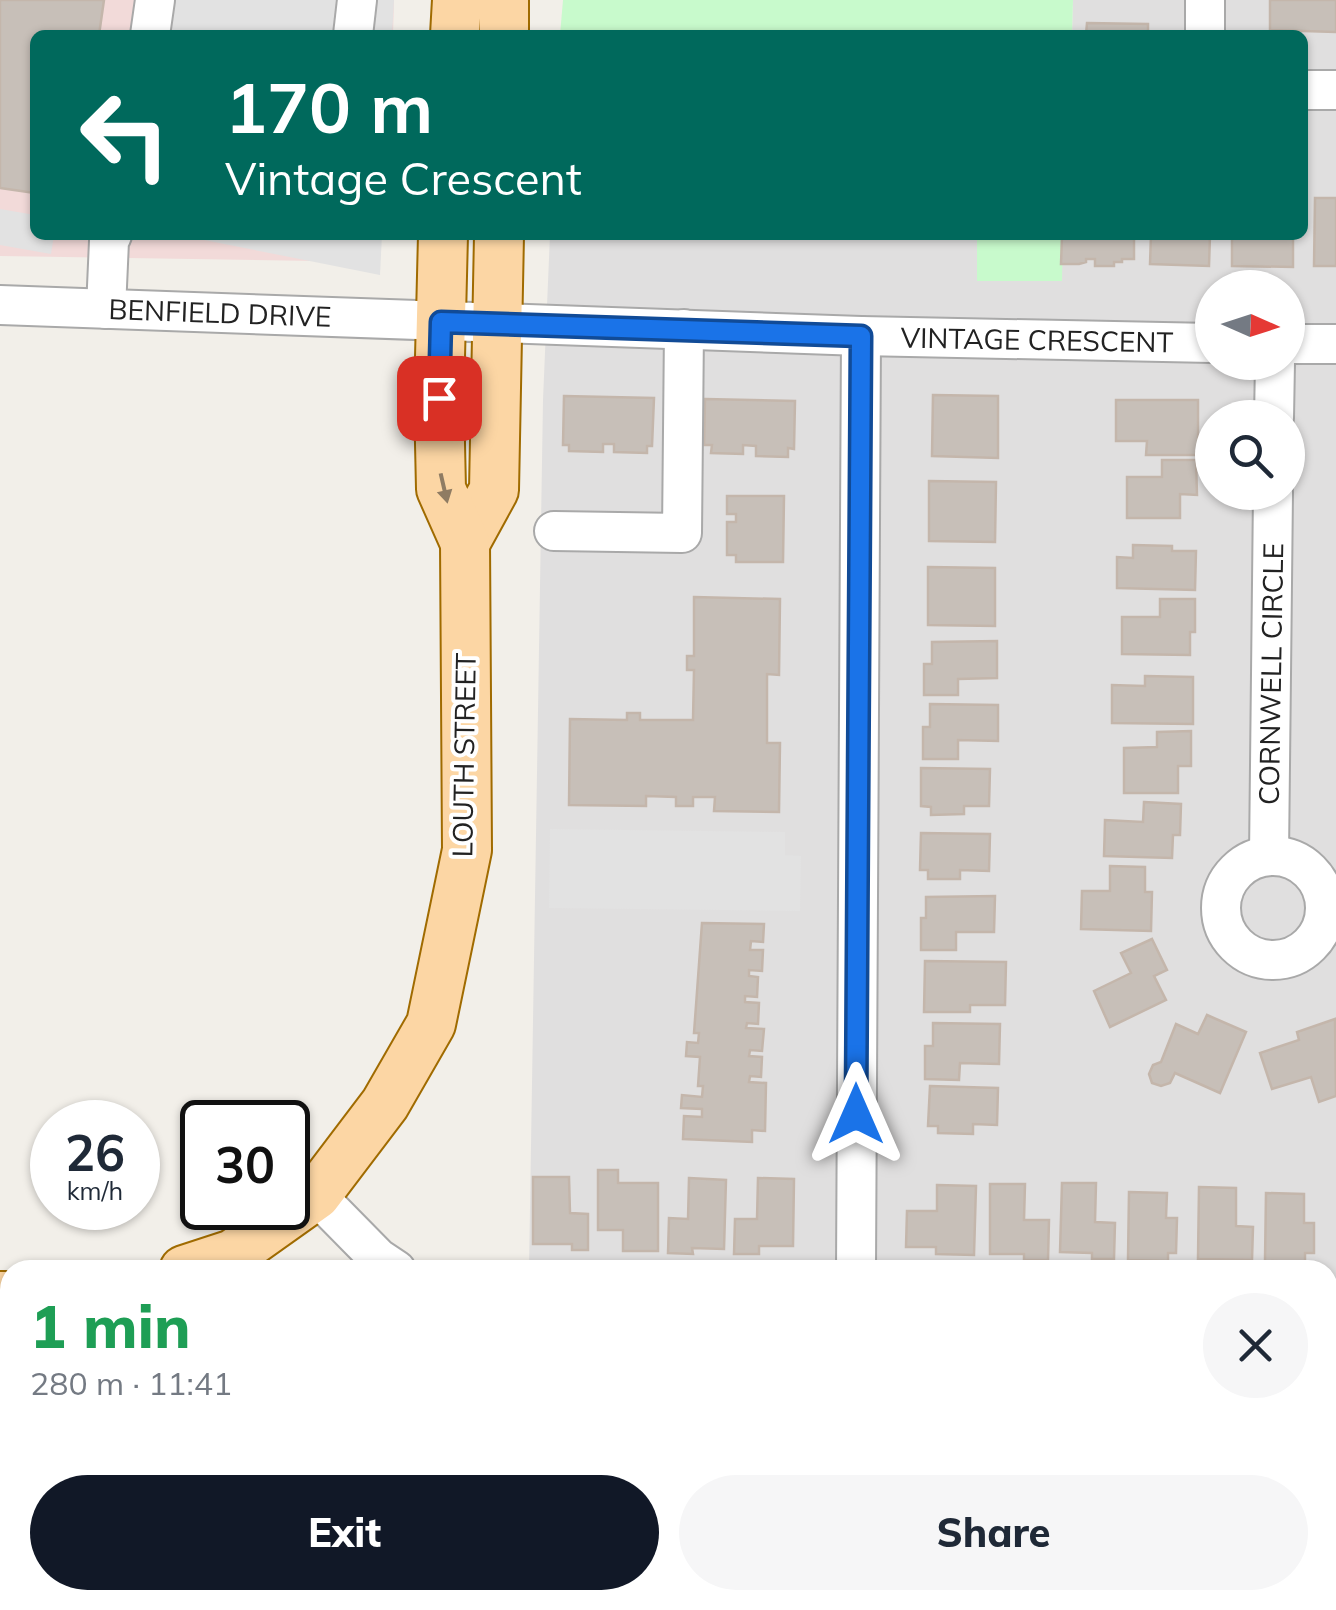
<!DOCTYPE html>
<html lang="en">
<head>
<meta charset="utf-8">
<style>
  :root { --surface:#fff; --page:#f6f6f7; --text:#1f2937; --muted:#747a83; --accent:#111827 }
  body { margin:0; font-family:Mulish,sans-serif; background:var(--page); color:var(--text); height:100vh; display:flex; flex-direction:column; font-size:38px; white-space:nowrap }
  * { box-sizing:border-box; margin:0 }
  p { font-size:32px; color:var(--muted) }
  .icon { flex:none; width:55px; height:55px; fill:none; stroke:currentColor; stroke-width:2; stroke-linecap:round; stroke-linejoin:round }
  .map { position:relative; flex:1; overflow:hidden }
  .details { position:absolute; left:0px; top:1260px; width:1338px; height:350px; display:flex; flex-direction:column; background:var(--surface); border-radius:30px 30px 0 0; box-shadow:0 2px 8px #0004 }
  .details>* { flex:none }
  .guide { position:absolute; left:30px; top:30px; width:1278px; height:210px; border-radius:15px; box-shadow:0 2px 8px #0004; background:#00695c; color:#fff; overflow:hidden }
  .needle { width:65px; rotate:93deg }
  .controls { position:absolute; left:1195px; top:270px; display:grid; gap:20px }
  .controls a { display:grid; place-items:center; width:110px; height:110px; border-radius:50%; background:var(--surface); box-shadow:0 2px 8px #0004; font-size:50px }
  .speed { position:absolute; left:30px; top:1100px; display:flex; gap:20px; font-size:50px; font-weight:700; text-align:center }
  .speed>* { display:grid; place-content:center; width:130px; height:130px; border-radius:50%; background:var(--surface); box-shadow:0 2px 8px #0004; line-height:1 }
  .speed small { font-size:25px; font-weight:400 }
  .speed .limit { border:5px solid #111; border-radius:15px; background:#fff; color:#111 }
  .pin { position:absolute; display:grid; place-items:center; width:85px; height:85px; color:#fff; margin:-42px; border-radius:20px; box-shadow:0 5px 15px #0006 }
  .me { position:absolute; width:110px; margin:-55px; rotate:0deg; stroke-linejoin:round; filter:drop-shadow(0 0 8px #0008) }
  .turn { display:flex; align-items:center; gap:35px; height:210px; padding:0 30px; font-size:45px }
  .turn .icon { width:130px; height:130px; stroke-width:2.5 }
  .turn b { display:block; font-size:70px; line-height:85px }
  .round { display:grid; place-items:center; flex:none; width:105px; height:105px; border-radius:52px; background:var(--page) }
  .headline { display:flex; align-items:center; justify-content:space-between; height:170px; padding:0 30px }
  h1 { font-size:60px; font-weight:800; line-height:75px; color:#1e9e55 }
  .button { display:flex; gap:20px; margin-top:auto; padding:20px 30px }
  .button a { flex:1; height:115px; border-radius:60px; background:var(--accent); color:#fff; font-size:40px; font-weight:800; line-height:115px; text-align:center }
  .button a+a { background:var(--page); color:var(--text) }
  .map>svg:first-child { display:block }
  .residential { fill:#e0dfdf; fill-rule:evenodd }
  .commercial { fill:#f2dad9 }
  .education { fill:#ffffe5 }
  .park { fill:#c8facc }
  .pitch { fill:#88e0be }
  .parking { fill:#e2e2e2 }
  .building { fill:#c7bfb8; stroke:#c4b6ab; stroke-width:2.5 }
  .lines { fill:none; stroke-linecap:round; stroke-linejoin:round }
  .minor-casing { stroke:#a9a9a9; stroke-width:42 }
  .major-casing { stroke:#a06b00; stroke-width:52 }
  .minor { stroke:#fff; stroke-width:38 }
  .major { stroke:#fcd6a4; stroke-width:48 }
  .oneway { fill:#8f7c63 }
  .route-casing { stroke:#114b97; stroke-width:25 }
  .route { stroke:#1a73e8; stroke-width:18 }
  .labels { text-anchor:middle; stroke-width:8; stroke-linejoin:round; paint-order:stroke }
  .street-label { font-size:28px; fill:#222; stroke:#fff }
</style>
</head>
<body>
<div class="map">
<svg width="1336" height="1610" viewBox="0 0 1336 1610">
  <rect width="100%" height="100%" fill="#f2efe9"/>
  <path class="residential" d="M1073 0H1336V1610H1182L1179 1600H1328V1270H529L543 400 550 235H977V281L1063 235H1302V35H1072ZM1212 288H1288V362H1212ZM1212 418H1288V492H1212Z"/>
  <path class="commercial" d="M0 0H394L393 35H35V235H380L378 262 0 256Z"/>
  <path class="education" d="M0 1344H10V1600H1179L1182 1610H0Z"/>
  <g class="park">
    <path d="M563 0H1073L1072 35H560Z"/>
    <path d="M977 235H1063L1062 281H977Z"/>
  </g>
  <g class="pitch">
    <path d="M163 1600H408L409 1610H163Z"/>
    <path d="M424 1600H669L670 1610H424Z"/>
    <rect x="684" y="1600" width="243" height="10"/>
  </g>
  <g class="parking">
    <path d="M164 0H394L392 35H159Z"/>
    <path d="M0 209 35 215V235H54L51 254 0 245Z"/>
    <path d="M179 235H382L380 275Z"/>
    <path d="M550 829 785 832V855L801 856 800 911 549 908Z"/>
  </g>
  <g class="building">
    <path d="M0 0H104L99 35H35V193L0 188Z"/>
    <path d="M1270 0H1336V32L1270 30Z"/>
    <path d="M1087 23 1148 24V35H1086Z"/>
    <path d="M1315 198H1336V266H1314Z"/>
    <path d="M1062 235H1134V259H1122V262H1114V266H1095V259H1086V262L1079 264H1061Z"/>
    <path d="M1151 235H1210L1209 266 1150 264Z"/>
    <path d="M1232 235H1293V267L1232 266Z"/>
    <path d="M933 395 998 396V458L932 456Z"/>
    <path d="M564 396 654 398 652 446H647V453L614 452V444H603V452L569 451V445H563Z"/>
    <path d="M705 399 795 401 794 449 788 448V457L756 456V446L743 445V454L711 453 712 445H704Z"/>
    <path d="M1116 400H1198V455H1146L1147 441H1116Z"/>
    <path d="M1162 460H1196L1197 495 1180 494V518H1127V477H1162Z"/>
    <path d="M929 481 996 482 995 542 929 541Z"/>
    <path d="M727 496H784L783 562H736V555H727V522H736V514H727Z"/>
    <path d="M1133 545 1172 546V551H1196L1195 590 1117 588V557L1133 558Z"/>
    <path d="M928 567 995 568V626L928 625Z"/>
    <path d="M694 597 780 599 779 675 767 674V743H780L779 812 714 811 715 797H693V806H676V797L646 796V806L569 805 570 719 627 720V713H640V720H693L694 670H687V656H694Z"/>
    <path d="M1160 599H1195V632H1190V655L1122 654V617H1160Z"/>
    <path d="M997 641V678L958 679V695H924V664H932V642Z"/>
    <path d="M1145 676 1193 677V724L1112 723V685L1145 686Z"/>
    <path d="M930 704 998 705V741L958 740V759H923V727H930Z"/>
    <path d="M1191 731V766H1178V793H1124V748L1157 747V732Z"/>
    <path d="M921 768 990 769 989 806H964V814L931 815V807L921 806Z"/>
    <path d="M1144 802 1181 804 1180 835H1173L1172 858 1104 856 1105 820 1143 822Z"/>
    <path d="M921 833 990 834 989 871 960 870V879H928V870H920Z"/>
    <path d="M1110 866 1145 867V892H1152L1151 931 1081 929 1082 891H1110Z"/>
    <path d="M995 896 994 932H956V950H921V918H926V897Z"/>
    <path d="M702 923 764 924 763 942 751 941 750 950H763L762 971 749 970V976L758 977 757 997 745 996V1002L759 1003 758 1024 747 1023 746 1028 764 1029 762 1051 750 1050 749 1056 762 1057 761 1077 750 1076 749 1082 766 1083 765 1131 752 1130V1142L683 1139 684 1116 702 1117V1109L681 1108 682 1095 702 1097 703 1086H698L700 1057 686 1056 687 1042 698 1043 699 1033H694Z"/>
    <path d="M1152 939 1167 970 1154 976 1166 1000 1110 1027 1094 991 1131 973 1121 953Z"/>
    <path d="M925 961 1006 962 1005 1005H970V1012H924Z"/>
    <path d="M1207 1015 1246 1032 1220 1093 1175 1073 1170 1083 1161 1086 1152 1083 1149 1074 1153 1065 1161 1062 1176 1024 1198 1034Z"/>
    <path d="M1335 1019 1336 1096 1319 1102 1311 1077 1272 1089 1260 1053 1299 1040 1297 1032Z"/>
    <path d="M933 1023 1000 1024 999 1064 960 1063 959 1080 925 1079V1046H933Z"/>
    <path d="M930 1086 998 1088 997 1125 973 1124V1134L938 1133V1126H928Z"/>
    <path d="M598 1170H618V1183H658V1251H623V1230H598Z"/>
    <path d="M533 1177H569L570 1213 588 1214V1250H572V1244H533Z"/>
    <path d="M689 1178 726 1180 724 1249 692 1248 693 1254 668 1253 669 1218 688 1219Z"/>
    <path d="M758 1178 794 1179 793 1246H759V1254H734L735 1219H757Z"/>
    <path d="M1062 1183H1096L1095 1222 1115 1223 1114 1259H1092V1253L1060 1252Z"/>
    <path d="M990 1184H1025L1024 1220H1049L1048 1260H1024V1254H990Z"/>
    <path d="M937 1185 976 1186 974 1255 936 1254V1247H906L907 1211H937Z"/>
    <path d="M1199 1187 1236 1188V1226L1253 1227 1252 1260 1198 1259Z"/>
    <path d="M1129 1192 1167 1193 1166 1218H1177L1176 1253H1168V1261L1128 1260Z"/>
    <path d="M1266 1193 1304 1194V1223H1314V1253H1305V1262L1265 1261Z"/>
  </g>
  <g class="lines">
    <defs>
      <g id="minor">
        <path d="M150 35 155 0"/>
        <path d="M353 35 357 0"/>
        <path d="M1205 35V0"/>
        <path d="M1302 90H1336"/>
        <path d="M0 305 861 336 1212 343"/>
        <path d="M106 309 109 241 112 235"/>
        <path d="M1288 344H1336"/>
        <path d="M1274 418 1275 362"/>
        <path d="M554 531 682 533 684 329"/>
        <circle cx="1273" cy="908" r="52"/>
        <path d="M1269 856 1273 492"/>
        <path d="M316 1195 378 1258 396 1270"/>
        <path d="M856 1270 861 336"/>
        <path d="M1328 1339H1336"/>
        <path d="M1328 1443 1336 1473"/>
        <path d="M1134 1600 1137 1610"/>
      </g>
      <g id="major">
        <path d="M455 35 457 0"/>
        <path d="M504 35V0"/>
        <path d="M465 543 494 490 499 235"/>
        <path d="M184 1270 233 1254 316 1195 385 1104 431 1024 467 850 465 543 441 489 439 398 443 235"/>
        <path d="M0 1296H10"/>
      </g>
    </defs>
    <use href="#minor" class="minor-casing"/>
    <use href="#major" class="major-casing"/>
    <use href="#minor" class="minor"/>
    <use href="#major" class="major"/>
  </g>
  <defs><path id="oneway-solid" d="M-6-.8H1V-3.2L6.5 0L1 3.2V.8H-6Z" transform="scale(2.5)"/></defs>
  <use class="oneway" href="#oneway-solid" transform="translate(444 488) rotate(77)"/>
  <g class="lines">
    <defs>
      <path id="route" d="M439 398 441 322 861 336 856 1114"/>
    </defs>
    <use href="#route" class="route-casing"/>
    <use href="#route" class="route"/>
  </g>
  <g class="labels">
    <g class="street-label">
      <text transform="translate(220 313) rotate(2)" y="10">BENFIELD DRIVE</text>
      <text transform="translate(1037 340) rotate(1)" y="10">VINTAGE CRESCENT</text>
      <text transform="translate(1271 674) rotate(-89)" y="10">CORNWELL CIRCLE</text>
      <text transform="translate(464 755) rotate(-89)" y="10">LOUTH STREET</text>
    </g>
  </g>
</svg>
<div class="controls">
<a><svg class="needle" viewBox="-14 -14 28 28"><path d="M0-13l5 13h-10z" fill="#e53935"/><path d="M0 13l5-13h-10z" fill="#747a83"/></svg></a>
<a><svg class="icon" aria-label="search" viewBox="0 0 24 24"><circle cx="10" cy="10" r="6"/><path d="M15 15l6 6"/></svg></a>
</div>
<div class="speed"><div>26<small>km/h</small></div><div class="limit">30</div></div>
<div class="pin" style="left:439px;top:398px;background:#d93025"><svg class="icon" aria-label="arrive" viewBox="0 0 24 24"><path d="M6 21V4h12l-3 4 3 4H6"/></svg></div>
<svg class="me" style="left:856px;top:1114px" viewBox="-20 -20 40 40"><path d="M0-17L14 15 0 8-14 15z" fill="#1a73e8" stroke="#fff" stroke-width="4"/></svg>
<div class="guide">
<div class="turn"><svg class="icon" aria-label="left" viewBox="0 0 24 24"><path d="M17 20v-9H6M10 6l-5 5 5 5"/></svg><div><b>170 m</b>Vintage Crescent</div></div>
</div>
<section class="details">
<div class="headline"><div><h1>1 min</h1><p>280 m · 11:41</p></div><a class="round"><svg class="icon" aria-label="close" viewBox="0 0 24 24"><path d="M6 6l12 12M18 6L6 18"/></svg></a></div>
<div class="button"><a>Exit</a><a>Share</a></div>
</section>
</div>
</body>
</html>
